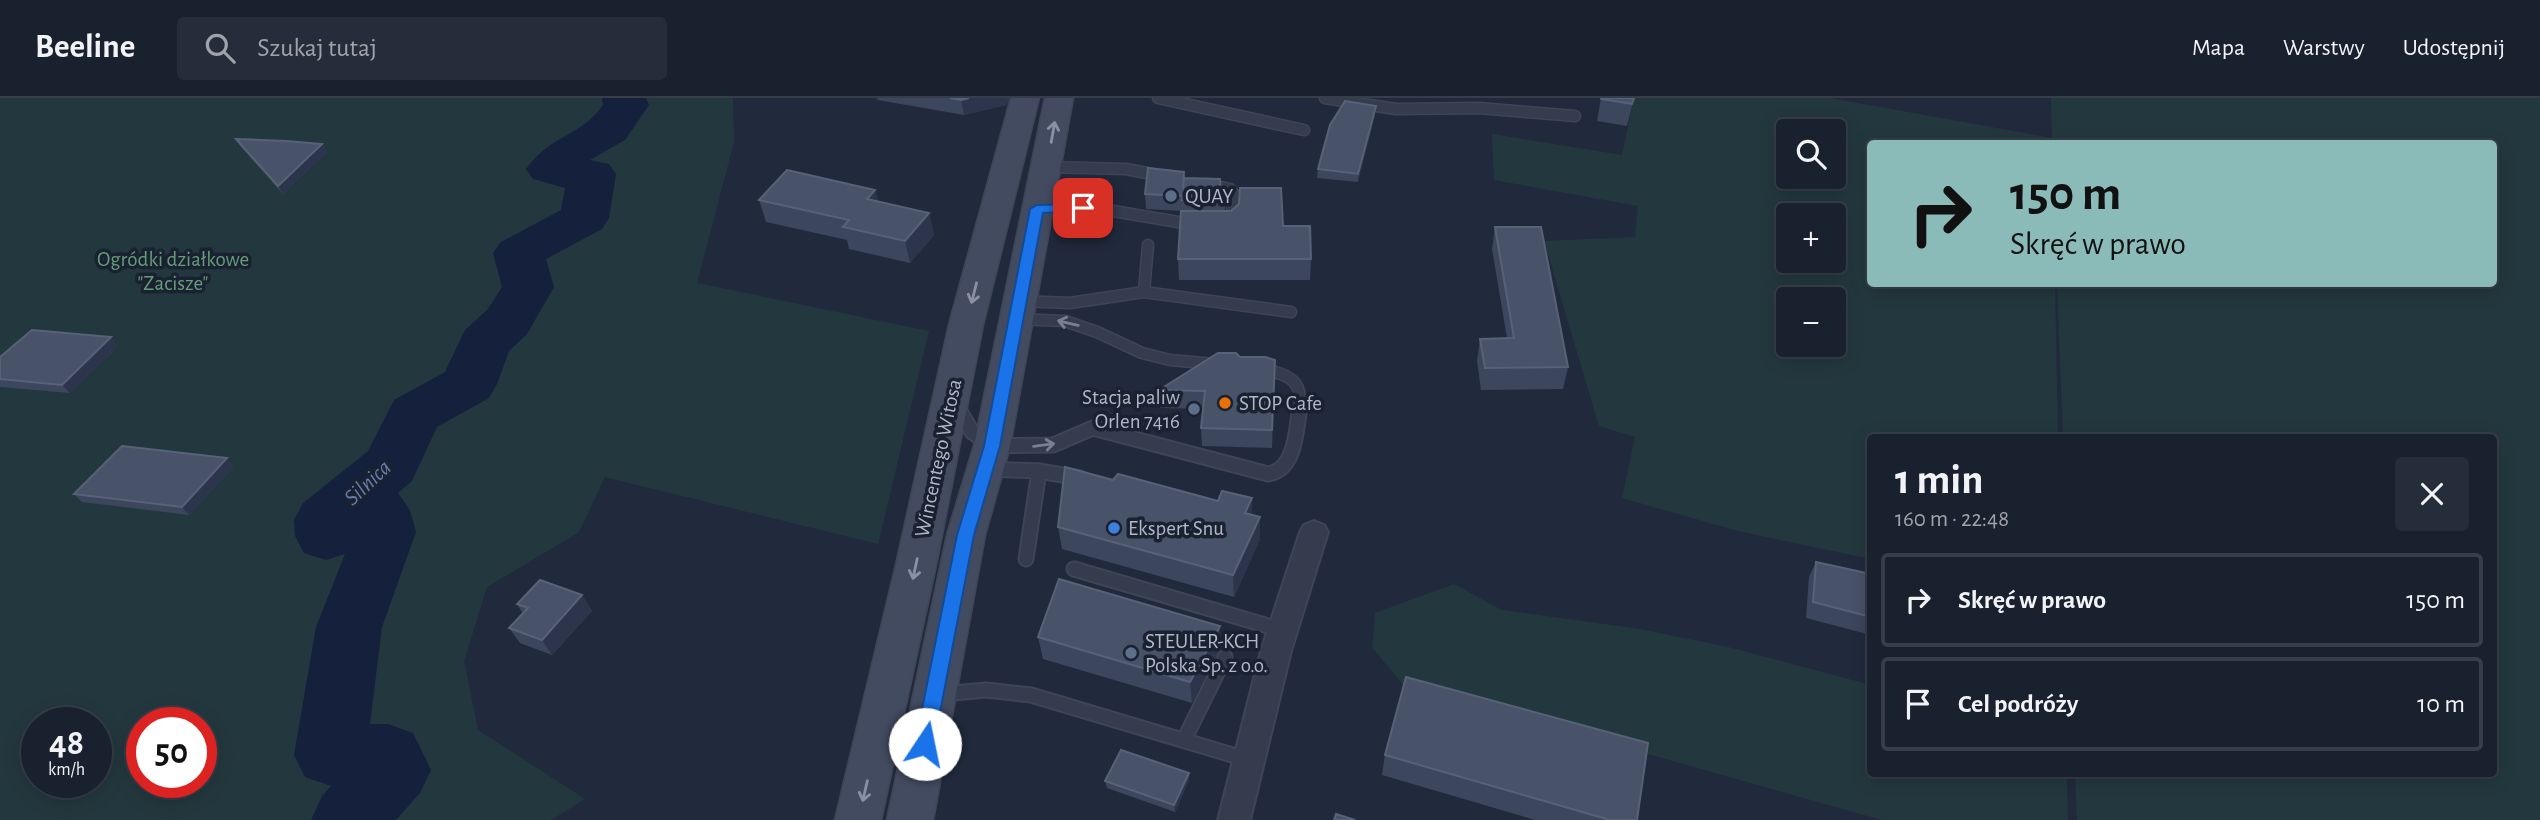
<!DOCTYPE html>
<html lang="pl">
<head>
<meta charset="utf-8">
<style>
  :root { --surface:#19202e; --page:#262d3a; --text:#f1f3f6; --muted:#9fa3aa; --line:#373e4a }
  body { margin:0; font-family:"Alegreya Sans",sans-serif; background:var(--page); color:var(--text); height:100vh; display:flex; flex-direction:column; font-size:26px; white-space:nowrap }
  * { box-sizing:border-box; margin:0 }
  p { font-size:23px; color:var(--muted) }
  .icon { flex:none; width:38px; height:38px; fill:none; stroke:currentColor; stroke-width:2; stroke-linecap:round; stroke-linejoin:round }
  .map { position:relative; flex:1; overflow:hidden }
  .sheet { position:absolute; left:1867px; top:336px; width:630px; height:343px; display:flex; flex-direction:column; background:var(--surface); border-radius:7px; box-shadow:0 4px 18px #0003,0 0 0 2px var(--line) }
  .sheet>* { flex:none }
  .guide { position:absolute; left:1867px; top:42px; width:630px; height:147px; border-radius:7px; box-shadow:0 4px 18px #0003,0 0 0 2px var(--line); background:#8bbbb9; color:#111; overflow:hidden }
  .controls { position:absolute; left:1776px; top:21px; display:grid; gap:14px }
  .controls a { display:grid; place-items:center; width:70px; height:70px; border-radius:7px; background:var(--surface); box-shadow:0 4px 18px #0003,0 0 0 2px var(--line); font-size:35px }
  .speed { position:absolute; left:21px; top:609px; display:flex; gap:14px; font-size:35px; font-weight:700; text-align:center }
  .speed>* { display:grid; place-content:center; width:91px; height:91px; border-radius:50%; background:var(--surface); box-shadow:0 4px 18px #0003,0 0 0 2px var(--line); line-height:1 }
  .speed small { font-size:18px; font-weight:400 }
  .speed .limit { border:10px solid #d22; background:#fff; color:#111 }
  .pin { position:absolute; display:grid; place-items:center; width:60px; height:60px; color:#fff; margin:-30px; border-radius:14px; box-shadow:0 4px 10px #0006 }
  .me { position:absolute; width:77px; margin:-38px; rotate:11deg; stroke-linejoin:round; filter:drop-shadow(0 0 5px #0008) }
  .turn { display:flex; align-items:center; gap:24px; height:147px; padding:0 28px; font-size:32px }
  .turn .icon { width:91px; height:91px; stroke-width:2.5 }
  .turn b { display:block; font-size:49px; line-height:60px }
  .round { display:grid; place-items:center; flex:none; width:74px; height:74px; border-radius:7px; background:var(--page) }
  .head { display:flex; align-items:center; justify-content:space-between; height:119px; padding:0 28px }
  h1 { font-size:42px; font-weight:600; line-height:52px }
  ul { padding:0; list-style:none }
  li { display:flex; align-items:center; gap:21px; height:94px; margin:0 14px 10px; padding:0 14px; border:4px solid var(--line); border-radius:7px }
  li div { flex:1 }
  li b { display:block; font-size:26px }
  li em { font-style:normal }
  header { display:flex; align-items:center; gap:42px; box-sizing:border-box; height:98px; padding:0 35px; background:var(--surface); border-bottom:2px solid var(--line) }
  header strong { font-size:33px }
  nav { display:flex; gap:38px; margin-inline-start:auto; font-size:24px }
  .search { width:490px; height:63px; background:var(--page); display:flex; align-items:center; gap:18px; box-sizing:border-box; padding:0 24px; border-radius:7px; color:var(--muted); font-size:26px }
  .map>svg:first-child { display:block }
  .green { fill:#23383e; fill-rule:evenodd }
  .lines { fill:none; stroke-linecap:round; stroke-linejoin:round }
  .river { fill:#14203c; fill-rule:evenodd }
  .lane-far1-casing { stroke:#3e4556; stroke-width:13 }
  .lane-casing { stroke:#3e4556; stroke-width:17 }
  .street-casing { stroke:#3e4556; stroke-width:4 }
  .secondary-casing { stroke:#3e4556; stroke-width:3 }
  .lane-far1 { stroke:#353c4d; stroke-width:10 }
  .lane { stroke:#353c4d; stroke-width:13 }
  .street { fill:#353c4d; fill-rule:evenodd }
  .secondary { fill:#434b61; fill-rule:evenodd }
  .wall { fill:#3c465c }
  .shaded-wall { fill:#2c354b }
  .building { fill:#485268; stroke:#586277; stroke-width:2 }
  .oneway { stroke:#8a91a5 }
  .oneway2 { stroke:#798091 }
  .route { fill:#1a73e8; stroke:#114b97; stroke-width:2 }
  .service-dot { fill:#5c6f8a; stroke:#1a2232; stroke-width:2.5 }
  .food-dot { fill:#e8710a; stroke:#1a2232; stroke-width:2.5 }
  .shop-dot { fill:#3f7fe0; stroke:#1a2232; stroke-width:2.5 }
  .labels { text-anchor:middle; stroke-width:7; stroke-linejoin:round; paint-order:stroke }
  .poi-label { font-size:21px; fill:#b0b7c9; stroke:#1a2232; text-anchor:start }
  .park-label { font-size:21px; fill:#669c78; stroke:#1a2232 }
  .street-label { font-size:21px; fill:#b0b7c9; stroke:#1a2232 }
  .water-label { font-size:23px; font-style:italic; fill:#677cab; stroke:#1a2232 }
</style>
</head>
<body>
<header>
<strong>Beeline</strong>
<div class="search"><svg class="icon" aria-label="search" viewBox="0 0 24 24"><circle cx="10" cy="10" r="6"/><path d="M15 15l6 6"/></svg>Szukaj tutaj</div>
<nav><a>Mapa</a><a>Warstwy</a><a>Udostępnij</a></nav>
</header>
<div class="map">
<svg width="2540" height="722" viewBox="0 0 2540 722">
  <rect width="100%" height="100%" fill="#212a3d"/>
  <g class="green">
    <path d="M0 0H733L734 44 697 185 929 233 878 446 605 379 579 434 487 489 464 563 478 632 585 701 551 722H0ZM37 625H96V684H37ZM142 625H201V684H142Z"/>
    <path d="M1634 0H1830L2052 40 2051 0H2540V722H2077L2075 676H2494V340L2063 339 2057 186H2494V46H1871V186H2055L2058 339 1871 340V461L1738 433 1622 400 1635 339 1599 328 1544 143 1635 139 1638 108 1494 82 1492 36 1622 57ZM1788 33H1834V79H1788ZM1788 117H1834V163H1788ZM1788 201H1834V247H1788Z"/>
    <path d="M1454 486 1502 512 1640 531 1728 549 1871 587V676H2067L2068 722H1882L1403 587 1372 549 1375 515Z"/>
  </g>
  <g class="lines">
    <path class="river" d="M602 0H646L649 7 625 42 590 62 609 66 616 76 609 120 602 131 546 161 554 189 527 236 509 253 497 286 489 300 437 329 412 383 398 395 410 412 416 434 382 529 370 626H388L413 635 431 672 420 695 396 722H311L322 698 331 688 305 679 294 657 316 529 345 456 326 462 304 455 295 438 294 422 303 405 368 353 394 302 445 274 465 232 488 211 502 189 493 155 501 144 561 112 565 90 533 81 526 71C550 37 582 38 603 7Z"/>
    <defs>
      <g id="lane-far1">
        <path d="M1158 0 1304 32"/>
        <path d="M1325 0 1396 11 1479 10 1575 18"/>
        <path d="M1045 69 1126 71 1162 78"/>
        <path d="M1207 86 1230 91 1234 96 1231 125"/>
        <path d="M1037 111H1101L1196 127"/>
        <path d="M1144 194 1148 147"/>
        <path d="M1019 203 1070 205 1144 194 1291 214"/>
        <path d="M1016 221 1065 223 1097 234 1142 255 1170 262 1215 266"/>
        <path d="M1261 270C1293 278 1304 283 1299 317"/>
        <path d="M958 309 962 317"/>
      </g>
      <g id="lane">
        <path d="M961 315 972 334 992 348 1053 347 1093 330 1268 376C1294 372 1296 337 1299 315"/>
        <path d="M988 371 1039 373 1026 461"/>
        <path d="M1039 373 1080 380"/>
        <path d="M1074 471 1282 532"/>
        <path d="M942 596 986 592 1031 597 1249 662"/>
        <path d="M1184 642 1225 559"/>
      </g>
      <path id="street" d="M1314 423 1324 427 1328 434 1291 553 1250 722H1218L1261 553 1300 434 1304 427Z"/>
      <g id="secondary">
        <path d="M1011 0H1039L983 227 936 467 881 722H835L896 467 949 227Z"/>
        <path d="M1045 0H1073L1010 348 985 437 933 722H887L947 437 974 348Z"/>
      </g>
    </defs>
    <use href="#lane-far1" class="lane-far1-casing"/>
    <use href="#lane" class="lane-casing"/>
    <use href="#street" class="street-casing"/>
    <use href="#secondary" class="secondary-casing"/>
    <use href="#lane-far1" class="lane-far1"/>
    <use href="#lane" class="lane"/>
    <use href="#street" class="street"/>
    <use href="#secondary" class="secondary"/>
  </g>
  <g class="wall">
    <path d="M877 0H1010L1006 7 964 17 878 2Z"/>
    <path d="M1601 0H1634L1627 28 1597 23Z"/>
    <path d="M1375 16 1358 84 1317 80 1318 71Z"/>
    <path d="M236 41 322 46 327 54 283 96 241 49Z"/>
    <path d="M1184 74 1185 80 1221 95H1225V113L1283 128 1311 161 1310 182H1179L1178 161 1181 113 1146 111 1145 96Z"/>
    <path d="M875 92 878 103 929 115 934 137 910 165 849 151 847 142 766 124 759 102Z"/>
    <path d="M1495 129 1568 269 1563 291 1481 292 1477 263 1480 241 1507 240 1492 151Z"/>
    <path d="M118 248 70 295 0 289V259Z"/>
    <path d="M1240 259 1275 262 1272 350 1202 348 1201 330 1203 311 1160 310 1159 292Z"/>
    <path d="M234 368 189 417 82 404 74 396Z"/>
    <path d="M1252 417 1260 419V441L1234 499 1062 451 1058 429Z"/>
    <path d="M1816 464 1871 476V537L1806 520 1809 479Z"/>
    <path d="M582 497 592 513 552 557 520 545 509 530 523 516 517 506Z"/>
    <path d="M1220 528V550L1192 605 1043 561 1038 539Z"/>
    <path d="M1385 657 1637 722H1535L1382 677Z"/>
    <path d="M1189 682 1175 714 1107 690 1105 683Z"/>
  </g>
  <g class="shaded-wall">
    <path d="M969 0H1010L1006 7 964 17 961 2Z"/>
    <path d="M1376 8 1375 16 1358 84V76Z"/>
    <path d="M322 46 327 54 283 96 278 88Z"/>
    <path d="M875 92 880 114 867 101Z"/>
    <path d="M929 115 934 137 910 165 905 143Z"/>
    <path d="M111 239 118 248 70 295 62 287Z"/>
    <path d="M1275 262V281L1272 350V332Z"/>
    <path d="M227 360 234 368 189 417 182 409Z"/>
    <path d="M1252 400V423L1245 415Z"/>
    <path d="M1260 419V441L1234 499 1233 477Z"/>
    <path d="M582 497 592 513 552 557 542 542Z"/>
    <path d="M1220 528V550L1192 605 1190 584Z"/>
    <path d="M1189 675V682L1175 714 1174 707Z"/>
  </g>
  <g class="building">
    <path d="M950 0H969L961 2Z"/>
    <path d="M1601 0H1634L1632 6 1601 1Z"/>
    <path d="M1345 3 1376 8 1358 76 1318 71 1330 27Z"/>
    <path d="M236 41 286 43 322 46 278 88Z"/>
    <path d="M1148 70 1184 74 1183 91 1184 80 1220 81 1221 95H1225L1224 103 1182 102 1183 98 1145 96Z"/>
    <path d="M787 72 875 92 867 101 929 115 905 143 843 129 849 122 759 102Z"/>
    <path d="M1240 90H1281L1283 128H1310L1311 161H1178L1181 113H1231L1239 106Z"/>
    <path d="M1495 129H1541L1568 269 1485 270 1480 241 1514 240Z"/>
    <path d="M32 232 111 239 62 287 0 281V259Z"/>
    <path d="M1218 255H1236L1240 259H1265L1275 262 1272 332 1201 330 1205 293 1159 292Z"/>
    <path d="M122 348 227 360 182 409 74 396Z"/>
    <path d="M1065 369 1113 382 1118 376 1218 403 1222 393 1252 400 1245 415 1260 419 1233 477 1058 429Z"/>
    <path d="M1816 464 1871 476V519L1813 504Z"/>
    <path d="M1059 481 1220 528 1190 584 1038 539Z"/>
    <path d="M540 482 582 497 542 542 509 530 528 510 517 506Z"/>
    <path d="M1406 579 1648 645 1637 722H1610L1385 657Z"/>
    <path d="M1121 652 1189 675 1174 707 1105 683Z"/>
    <path d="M1336 716 1355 722H1334Z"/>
  </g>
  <defs><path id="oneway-shaft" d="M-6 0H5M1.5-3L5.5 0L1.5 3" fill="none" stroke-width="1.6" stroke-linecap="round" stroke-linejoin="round" transform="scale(1.75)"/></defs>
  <g class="oneway">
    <use href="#oneway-shaft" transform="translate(1053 34) rotate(-80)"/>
    <use href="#oneway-shaft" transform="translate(974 195) rotate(104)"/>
    <use href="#oneway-shaft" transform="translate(915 471) rotate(102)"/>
    <use href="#oneway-shaft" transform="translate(865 693) rotate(103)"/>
  </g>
  <g class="oneway2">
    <use href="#oneway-shaft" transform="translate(1068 225) rotate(-167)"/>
    <use href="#oneway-shaft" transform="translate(1044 347) rotate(-7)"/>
  </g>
  <path class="route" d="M1083 106 1090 110 1088 113 1043 115 1000 348 974 437 934 646 931 652 925 654 918 652 915 646 957 437 984 348 1030 111 1037 107Z"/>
  <g class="service-dot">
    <circle cx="1171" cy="98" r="7"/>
    <circle cx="1194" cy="311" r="7"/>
    <circle cx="1131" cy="555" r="7"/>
  </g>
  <circle class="food-dot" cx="1225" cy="305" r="7"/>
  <circle class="shop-dot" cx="1114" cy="430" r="7"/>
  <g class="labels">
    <g class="poi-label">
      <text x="1185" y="105">QUAY</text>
      <text x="1180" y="306" text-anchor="end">Stacja paliw<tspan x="1180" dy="24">Orlen 7416</tspan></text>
      <text x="1239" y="312">STOP Cafe</text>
      <text x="1128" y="437">Ekspert Snu</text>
      <text x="1145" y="550">STEULER-KCH<tspan x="1145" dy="24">Polska Sp. z o.o.</tspan></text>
    </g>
    <g class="park-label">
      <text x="173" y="168">Ogródki działkowe<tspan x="173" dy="24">"Zacisze"</tspan></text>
    </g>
    <g class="street-label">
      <text transform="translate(938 360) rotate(-78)" y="7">Wincentego Witosa</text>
    </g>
    <g class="water-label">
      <text transform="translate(367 384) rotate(-43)" y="8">Silnica</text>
    </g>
  </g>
</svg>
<div class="controls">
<a><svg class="icon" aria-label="search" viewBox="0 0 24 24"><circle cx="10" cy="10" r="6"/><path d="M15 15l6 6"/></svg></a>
<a>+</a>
<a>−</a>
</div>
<div class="speed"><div>48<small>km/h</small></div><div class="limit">50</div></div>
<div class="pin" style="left:1083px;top:110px;background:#d93025"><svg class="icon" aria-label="arrive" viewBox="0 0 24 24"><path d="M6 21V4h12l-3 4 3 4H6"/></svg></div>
<svg class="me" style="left:925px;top:646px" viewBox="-20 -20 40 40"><circle r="19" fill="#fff"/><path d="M0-13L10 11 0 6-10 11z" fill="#1a73e8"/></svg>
<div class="guide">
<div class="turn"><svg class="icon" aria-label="right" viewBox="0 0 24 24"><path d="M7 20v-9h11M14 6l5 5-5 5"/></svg><div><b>150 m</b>Skręć w prawo</div></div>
</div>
<section class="sheet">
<div class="head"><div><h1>1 min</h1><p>160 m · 22:48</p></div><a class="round"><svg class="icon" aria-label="close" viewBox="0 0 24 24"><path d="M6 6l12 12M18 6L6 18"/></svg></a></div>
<ul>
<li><svg class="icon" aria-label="right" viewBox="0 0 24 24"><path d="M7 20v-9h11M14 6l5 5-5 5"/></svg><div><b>Skręć w prawo</b></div><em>150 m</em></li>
<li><svg class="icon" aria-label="arrive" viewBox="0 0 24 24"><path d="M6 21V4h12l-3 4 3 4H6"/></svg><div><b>Cel podróży</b></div><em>10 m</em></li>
</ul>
</section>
</div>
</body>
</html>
